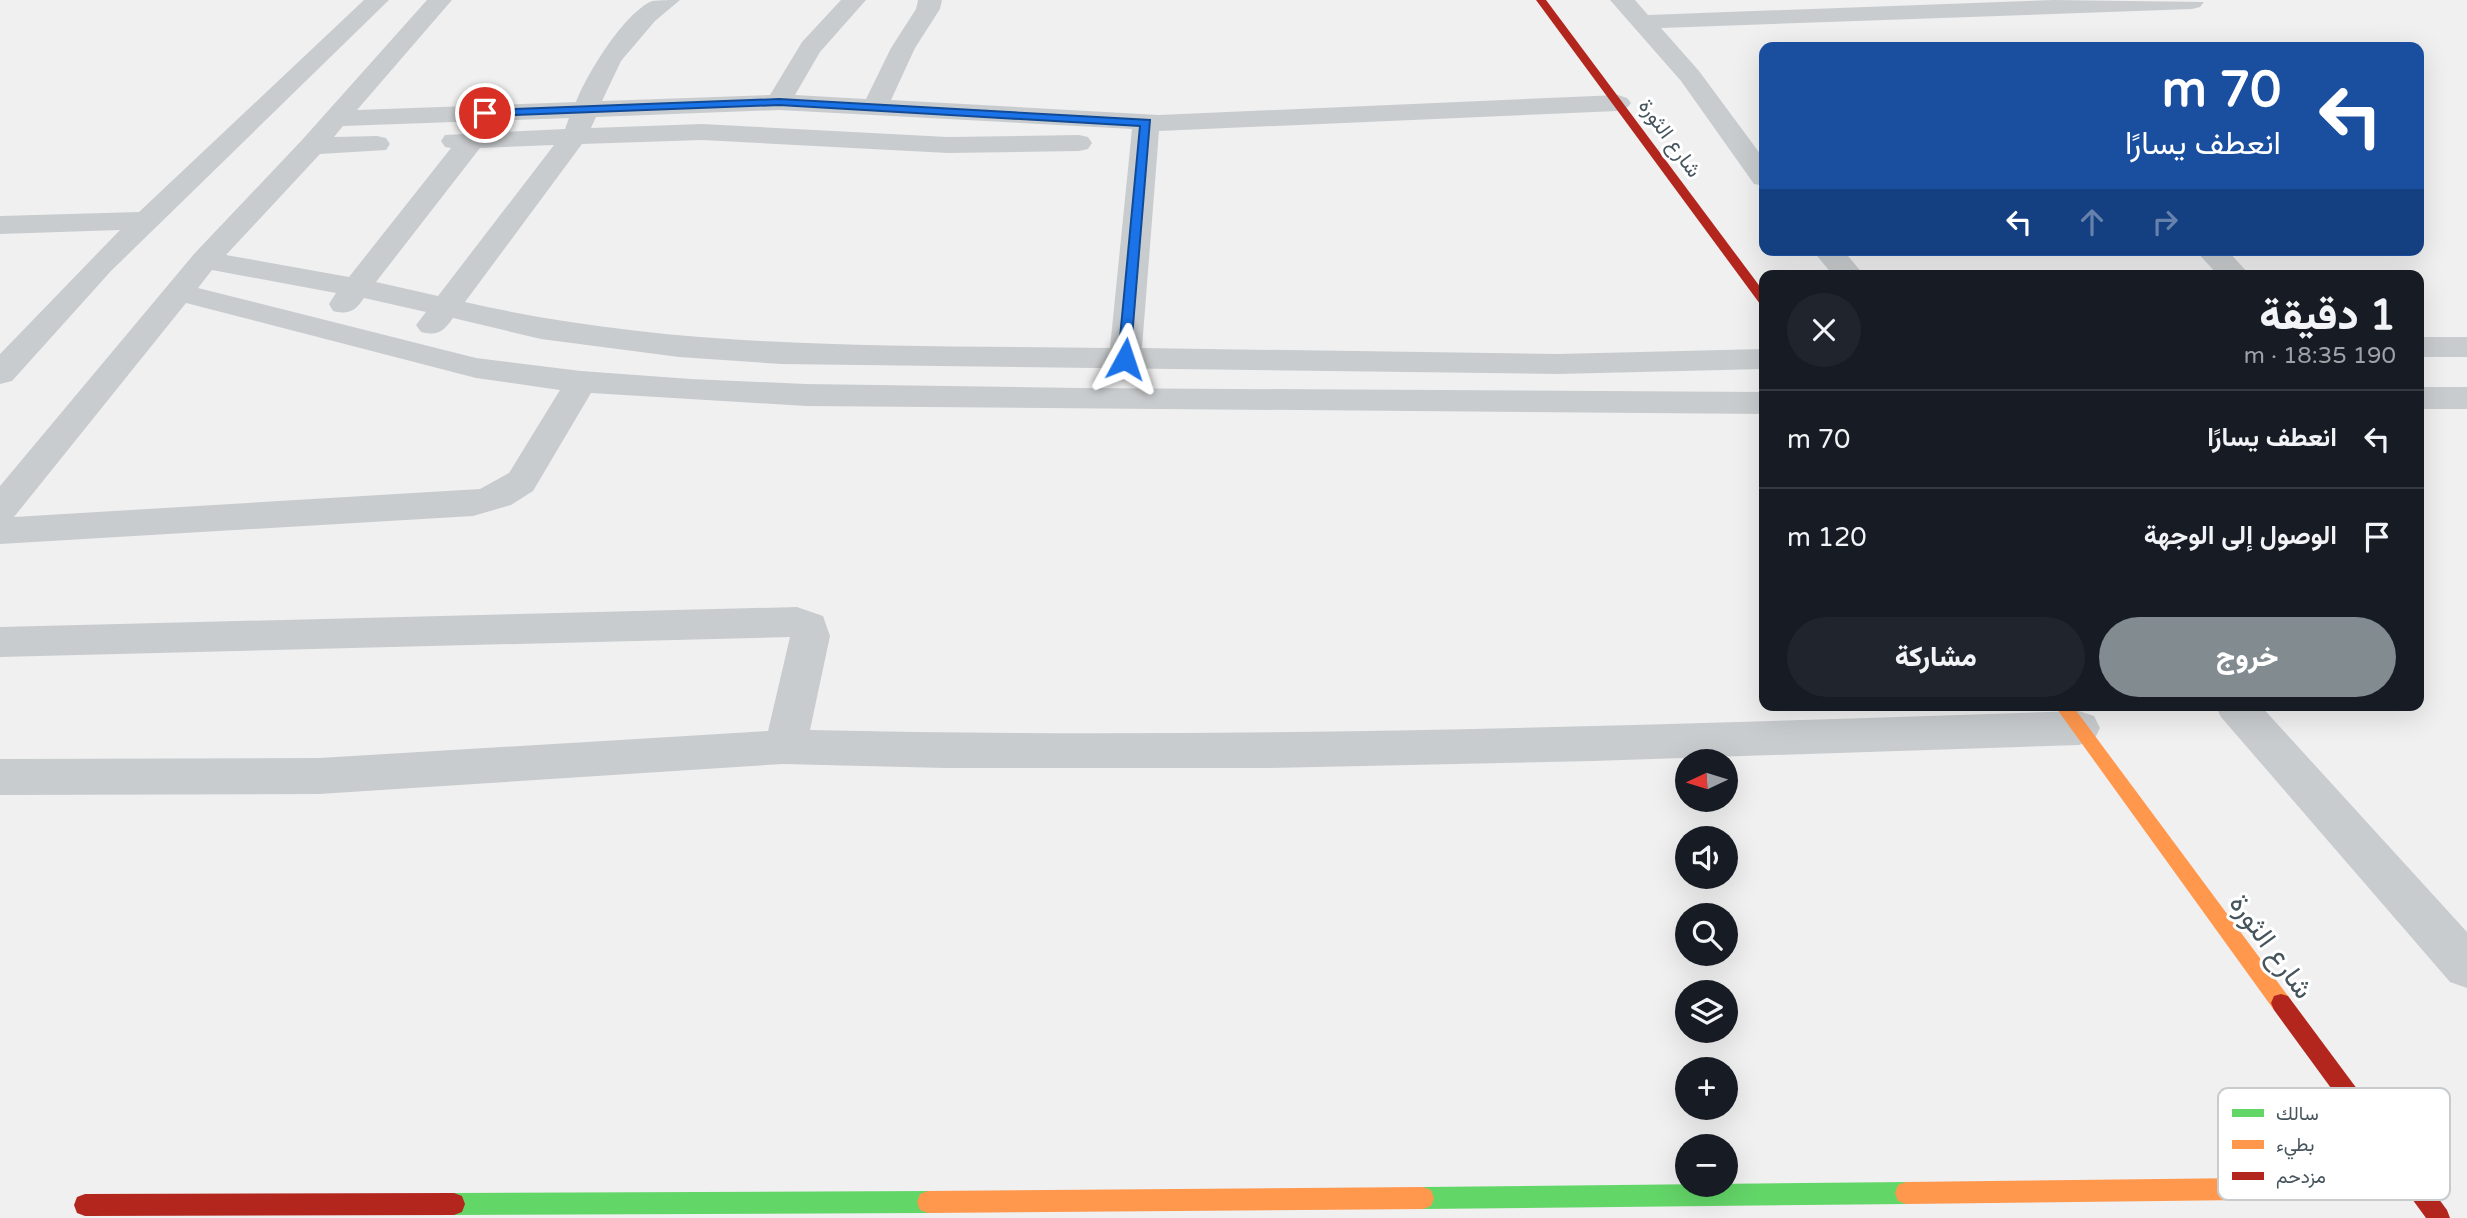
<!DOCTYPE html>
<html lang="ar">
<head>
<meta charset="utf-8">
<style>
  :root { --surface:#171b24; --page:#20242c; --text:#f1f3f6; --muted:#9ea1a6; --line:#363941; --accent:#828b90 }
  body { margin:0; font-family:"Varela Round",Vazirmatn,sans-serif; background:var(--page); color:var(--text); direction:rtl; height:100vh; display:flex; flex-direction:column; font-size:26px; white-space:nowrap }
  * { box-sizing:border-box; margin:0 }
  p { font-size:23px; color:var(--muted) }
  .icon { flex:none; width:38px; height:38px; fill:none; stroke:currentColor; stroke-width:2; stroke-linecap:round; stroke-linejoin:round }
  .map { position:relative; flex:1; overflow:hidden; direction:ltr }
  .side { position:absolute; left:1759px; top:270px; width:665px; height:441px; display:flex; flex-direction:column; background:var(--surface); border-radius:14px; box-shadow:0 7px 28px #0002; direction:rtl }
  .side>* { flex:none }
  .top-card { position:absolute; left:1759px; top:42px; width:665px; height:214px; border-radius:14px; box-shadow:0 7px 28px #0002; direction:rtl; background:#1a4fa0; color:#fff; overflow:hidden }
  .needle { width:46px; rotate:266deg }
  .tools { position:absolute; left:1675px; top:749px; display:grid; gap:14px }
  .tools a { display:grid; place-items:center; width:63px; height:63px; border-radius:50%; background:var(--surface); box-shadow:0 7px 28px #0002; font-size:35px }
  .pin { position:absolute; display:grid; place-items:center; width:60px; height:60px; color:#fff; margin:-30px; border:4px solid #fff; border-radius:50%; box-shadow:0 2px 7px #0007 }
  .me { position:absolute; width:77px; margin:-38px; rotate:5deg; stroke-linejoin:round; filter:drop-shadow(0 0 5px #0008) }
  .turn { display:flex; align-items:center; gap:24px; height:147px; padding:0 28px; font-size:32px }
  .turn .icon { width:91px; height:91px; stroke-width:2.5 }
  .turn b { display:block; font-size:49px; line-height:60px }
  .lanes { display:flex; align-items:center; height:66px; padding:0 28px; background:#0003; justify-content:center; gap:35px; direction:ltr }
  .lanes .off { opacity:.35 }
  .round { display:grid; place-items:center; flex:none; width:74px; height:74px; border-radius:37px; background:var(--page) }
  .head { display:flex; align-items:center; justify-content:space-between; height:119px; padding:0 28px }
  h1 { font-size:42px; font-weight:800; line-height:52px }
  .primary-button { display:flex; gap:14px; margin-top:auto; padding:14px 28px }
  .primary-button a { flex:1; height:80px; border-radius:42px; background:var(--accent); color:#fff; font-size:28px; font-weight:800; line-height:80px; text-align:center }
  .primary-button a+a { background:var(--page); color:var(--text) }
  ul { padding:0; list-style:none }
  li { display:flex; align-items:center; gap:21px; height:98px; padding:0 28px; border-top:2px solid var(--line) }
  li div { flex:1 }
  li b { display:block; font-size:26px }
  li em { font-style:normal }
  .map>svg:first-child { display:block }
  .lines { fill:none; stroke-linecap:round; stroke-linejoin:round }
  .street { fill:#c9ccce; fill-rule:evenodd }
  .fast { fill:#63d668; fill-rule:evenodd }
  .slow { fill:#ff974d; fill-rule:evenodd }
  .jam { fill:#b3261e; fill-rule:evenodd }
  .route { fill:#1a73e8; stroke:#114b97; stroke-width:2 }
  .labels { text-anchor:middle; stroke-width:6; stroke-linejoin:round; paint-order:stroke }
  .far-street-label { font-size:21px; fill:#46545d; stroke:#fff }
  .near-street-label { font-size:28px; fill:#46545d; stroke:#fff }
  .key { fill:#fff; stroke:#c8ccce; stroke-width:2 }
  .key-label { font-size:19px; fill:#46545d }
</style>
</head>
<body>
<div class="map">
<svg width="2467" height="1218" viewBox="0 0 2467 1218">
  <rect width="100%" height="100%" fill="#f0f0f0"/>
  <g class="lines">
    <g class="street">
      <path d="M364 0H389L111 271 12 381 0 384V354L120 230 0 234V216L139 212Z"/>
      <path d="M427 0H452L357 110 576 102C587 74 624 13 652 1 659 0 672 0 680 0L655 21 621 61 602 101 770 95 802 42 841 0H866L820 52 795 95 866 99 891 48 916 9 918 0H942L940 9 915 48 891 100 1159 115 1618 95 1627 98 1631 103 1627 108 1618 111 1159 131 1142 348 1557 354 1764 349V369L1557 374 781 364 679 357 541 339 453 318C443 332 438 336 421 332L416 325 426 312 364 298C355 311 349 315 333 311L329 304 336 293 212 270 198 288 476 358 581 371 691 379 806 384 1079 388 1764 392V414L806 406 591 393 533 491 511 505 473 516 0 544V486L194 254 302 140ZM779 110 1132 129 1110 348C892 345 679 351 465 302L582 144 702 140 948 153 1079 151 1088 149 1092 143 1088 137 1079 135 948 137 702 124 591 128 596 117ZM569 118 565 129 445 135 441 141 445 147 451 148 349 277 226 255 320 154 386 150 390 144 386 138 377 136 334 137 343 126ZM554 145 438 296 376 282 480 148ZM186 303 476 378 560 390 509 473 480 489 14 517Z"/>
      <path d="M1610 0H1635L1648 15 2054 0 2204 2 2200 7 2192 9 1661 28 1699 71 1764 159V186L1754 184 1681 81Z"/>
      <path d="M1812 250H1843L1864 275H1833Z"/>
      <path d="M2195 250H2227L2250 275H2218Z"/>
      <rect x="2418" y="337" width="49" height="20"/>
      <rect x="2418" y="387" width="49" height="22"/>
      <path d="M797 607 823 616 830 636 810 730C1233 740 1656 725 2079 711L2094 716 2100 728 2094 740 2079 745 1593 761 1269 768H945L783 764 319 794 0 795V759L319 758 768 731 790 637 0 657V627Z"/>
      <path d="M2215 705H2260L2467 932V988L2450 982 2221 717Z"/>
    </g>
    <g class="fast">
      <path d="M1906 1182 1914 1185 1917 1193 1914 1201 1906 1204 1423 1209 1415 1206 1412 1198 1415 1190 1423 1187Z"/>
      <path d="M928 1191 936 1194 939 1202 936 1210 928 1213 454 1215 446 1212 443 1204 446 1196 454 1193Z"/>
    </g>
    <g class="slow">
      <path d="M2054 705H2072L2288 996 2291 1003 2288 1010 2281 1012 2274 1010Z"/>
      <path d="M2417 1176 2425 1179 2428 1187 2425 1195 2417 1198 1906 1204 1898 1201 1895 1193 1898 1185 1906 1182Z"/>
      <path d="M1423 1187 1431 1190 1434 1198 1431 1206 1423 1209 928 1213 920 1210 917 1202 920 1194 928 1191Z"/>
    </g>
    <g class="jam">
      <path d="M1536 0H1546L1764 292V305L1760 304Z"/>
      <path d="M2281 994 2288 996 2447 1210 2450 1218H2426L2274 1010 2271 1003 2274 996Z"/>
      <path d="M454 1193 462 1196 465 1204 462 1212 454 1215 85 1216 77 1213 74 1205 77 1197 85 1194Z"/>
    </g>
  </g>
  <path class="route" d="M779 99 1150 120 1130 362 1125 363 1118 359 1140 126 779 105 485 116 480 113 485 110Z"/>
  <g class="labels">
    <g class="far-street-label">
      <text transform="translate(1670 138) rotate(54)" y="7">شارع الثورة</text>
    </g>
    <g class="near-street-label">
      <text transform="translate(2272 946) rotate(54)" y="10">شارع الثورة</text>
    </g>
  </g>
  <rect x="2218" y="1088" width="232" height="112" rx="10" class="key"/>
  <rect x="2232" y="1109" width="32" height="8" fill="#63d668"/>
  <rect x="2232" y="1140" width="32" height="9" fill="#ff974d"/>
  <rect x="2232" y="1172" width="32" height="8" fill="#b3261e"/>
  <g class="key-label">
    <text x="2276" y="1120">سالك</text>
    <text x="2276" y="1151">بطيء</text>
    <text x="2276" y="1183">مزدحم</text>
  </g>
</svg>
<div class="tools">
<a><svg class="needle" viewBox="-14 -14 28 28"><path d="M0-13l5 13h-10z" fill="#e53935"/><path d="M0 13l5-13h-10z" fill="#9ea1a6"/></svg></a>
<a><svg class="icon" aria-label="sound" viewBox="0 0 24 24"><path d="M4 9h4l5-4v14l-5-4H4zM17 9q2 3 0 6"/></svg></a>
<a><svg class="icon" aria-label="search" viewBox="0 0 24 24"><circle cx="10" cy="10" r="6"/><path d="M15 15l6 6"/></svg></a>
<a><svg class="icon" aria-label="layers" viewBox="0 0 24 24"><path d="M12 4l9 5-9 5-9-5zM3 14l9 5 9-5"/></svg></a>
<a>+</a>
<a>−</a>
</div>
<div class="pin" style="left:485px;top:113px;background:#d93025"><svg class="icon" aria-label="arrive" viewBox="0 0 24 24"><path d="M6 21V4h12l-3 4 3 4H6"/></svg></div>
<svg class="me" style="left:1125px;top:359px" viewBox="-20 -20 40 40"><path d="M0-17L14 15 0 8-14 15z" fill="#1a73e8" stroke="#fff" stroke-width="4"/></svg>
<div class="top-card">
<div class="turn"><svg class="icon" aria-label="left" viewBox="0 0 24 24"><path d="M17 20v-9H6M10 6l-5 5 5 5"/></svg><div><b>70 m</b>انعطف يسارًا</div></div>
<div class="lanes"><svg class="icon" aria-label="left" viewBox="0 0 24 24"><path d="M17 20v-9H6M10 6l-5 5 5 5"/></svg><svg class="icon off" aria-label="ahead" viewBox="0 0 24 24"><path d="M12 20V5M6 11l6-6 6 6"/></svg><svg class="icon off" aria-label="right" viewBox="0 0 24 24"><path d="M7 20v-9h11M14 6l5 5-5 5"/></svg></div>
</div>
<section class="side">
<div class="head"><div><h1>1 دقيقة</h1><p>190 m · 18:35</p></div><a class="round"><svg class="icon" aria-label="close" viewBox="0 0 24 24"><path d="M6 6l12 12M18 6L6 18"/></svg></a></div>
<ul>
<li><svg class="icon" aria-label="left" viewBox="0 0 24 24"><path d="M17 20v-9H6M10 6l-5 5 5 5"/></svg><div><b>انعطف يسارًا</b></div><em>70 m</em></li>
<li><svg class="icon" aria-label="arrive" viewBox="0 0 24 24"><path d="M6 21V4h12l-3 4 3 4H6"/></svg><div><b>الوصول إلى الوجهة</b></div><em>120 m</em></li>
</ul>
<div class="primary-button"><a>خروج</a><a>مشاركة</a></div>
</section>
</div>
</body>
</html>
